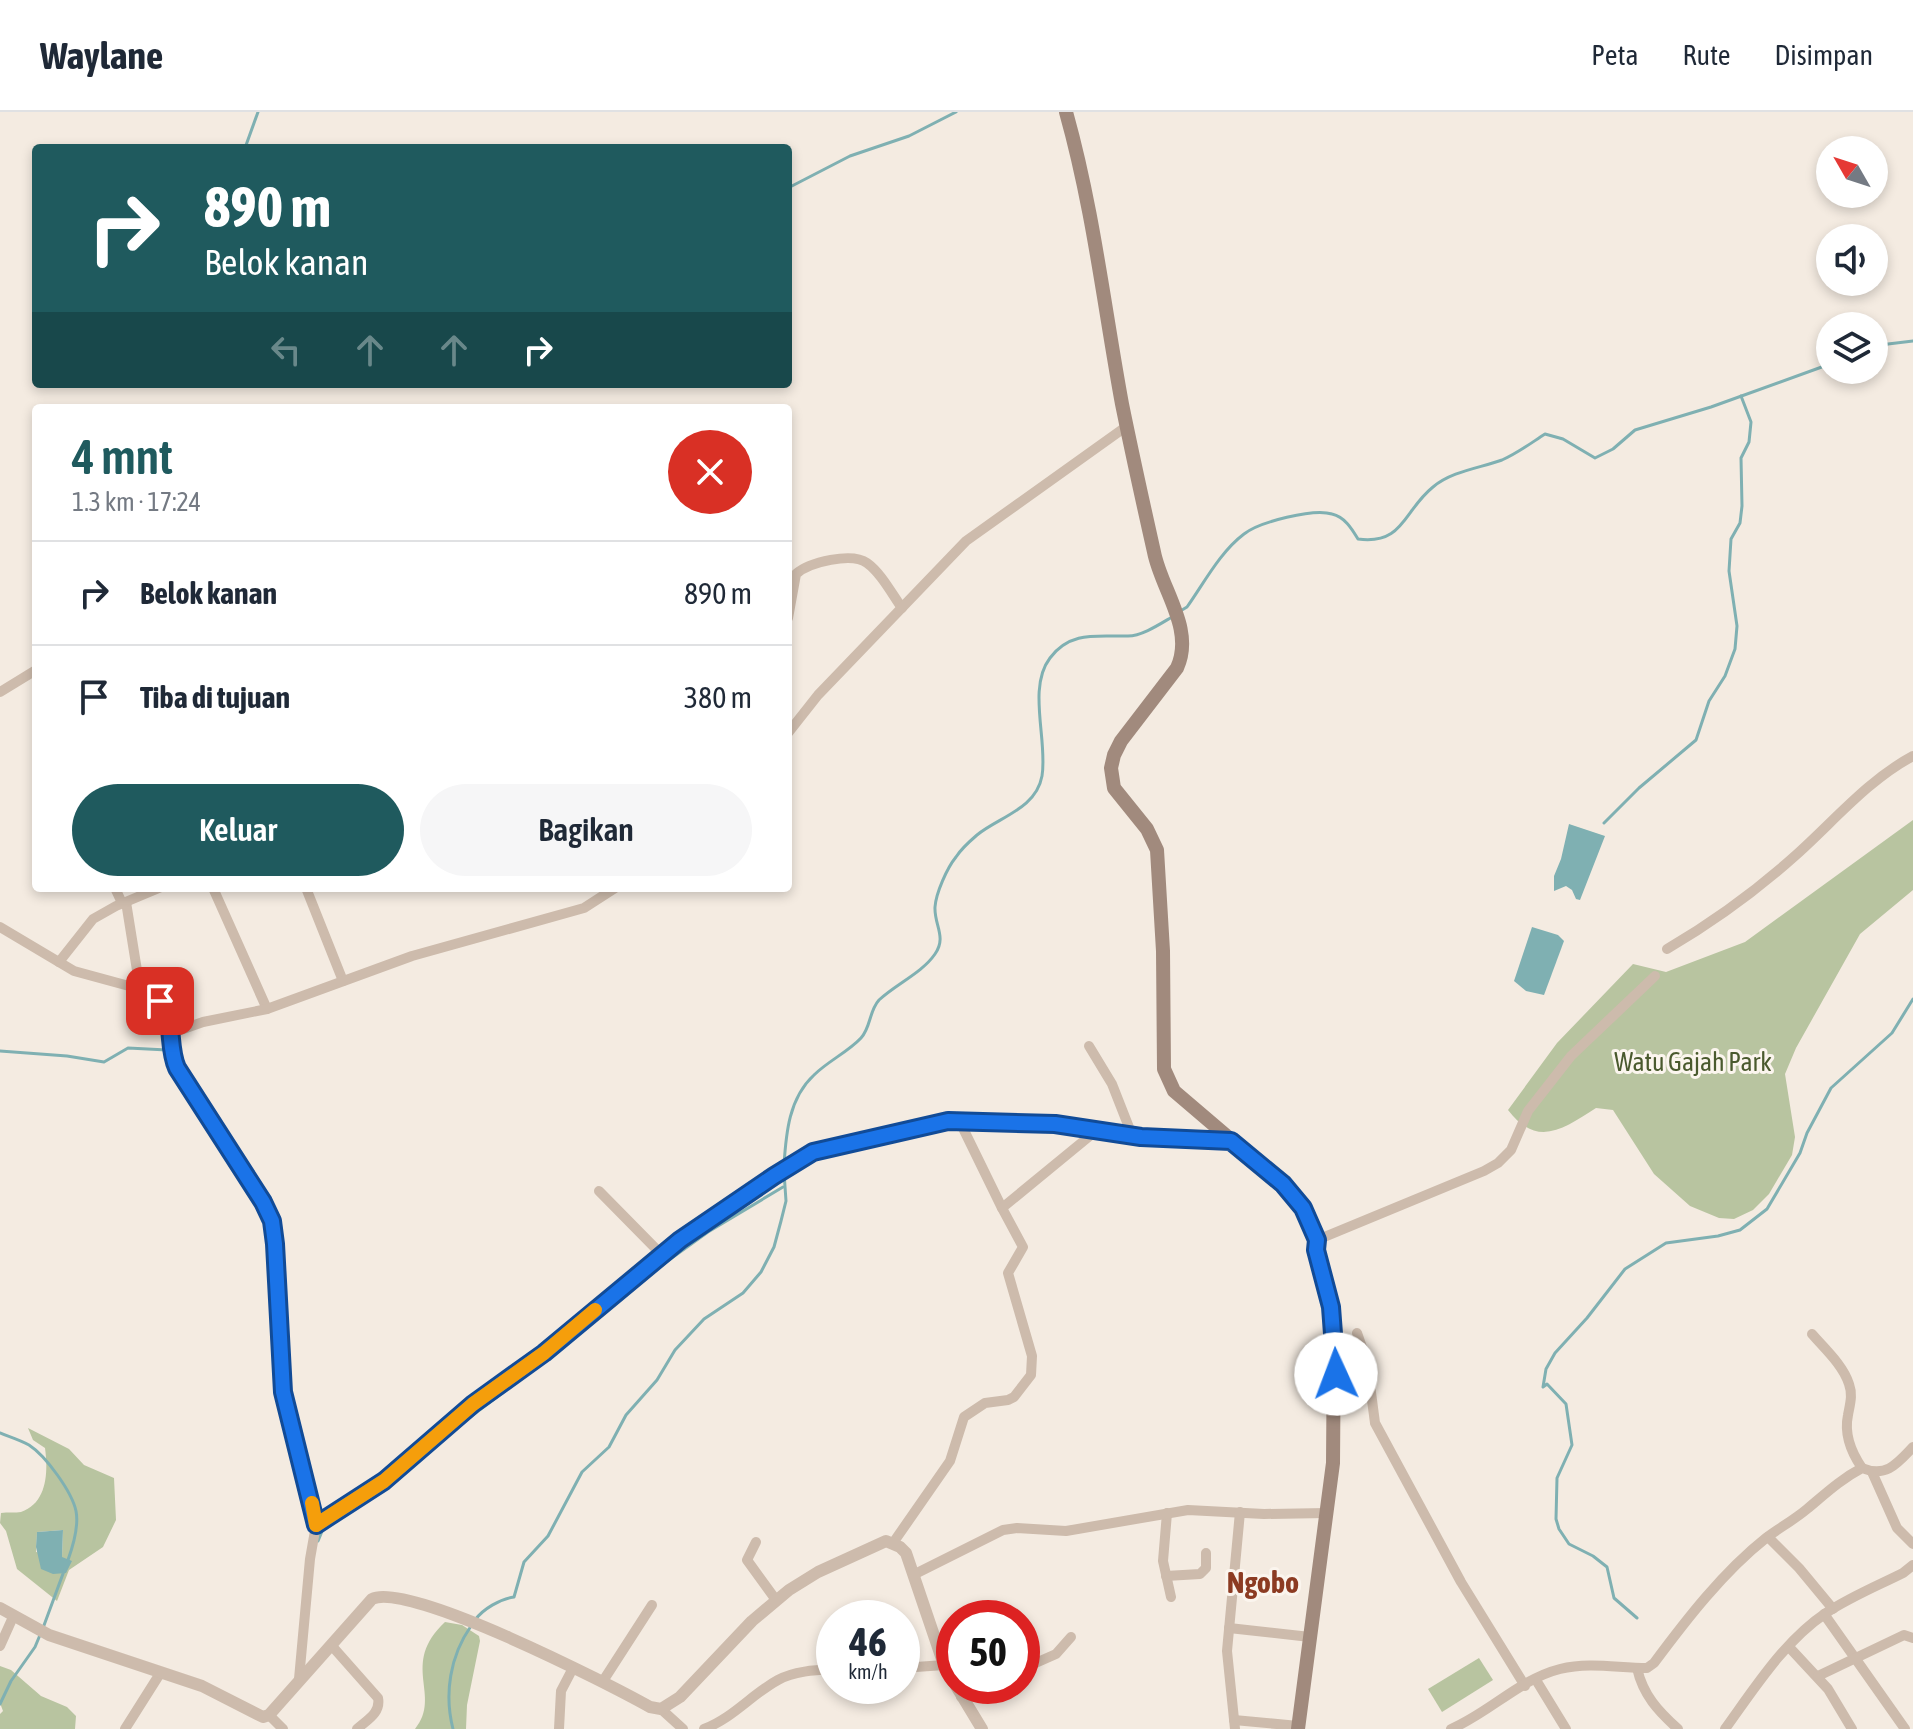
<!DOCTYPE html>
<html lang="id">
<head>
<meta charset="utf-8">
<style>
  :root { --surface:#fff; --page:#f6f6f7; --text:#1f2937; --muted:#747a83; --line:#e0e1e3; --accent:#1f5a5e }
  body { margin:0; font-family:"Asap Condensed",sans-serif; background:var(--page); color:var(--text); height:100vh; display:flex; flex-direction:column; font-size:30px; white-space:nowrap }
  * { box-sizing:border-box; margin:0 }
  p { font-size:26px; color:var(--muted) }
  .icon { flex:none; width:44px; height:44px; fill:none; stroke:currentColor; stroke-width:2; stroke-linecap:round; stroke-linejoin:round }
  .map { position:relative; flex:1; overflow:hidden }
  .side { position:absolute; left:32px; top:292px; width:760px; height:488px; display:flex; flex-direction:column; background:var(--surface); border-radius:8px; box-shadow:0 4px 12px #0003 }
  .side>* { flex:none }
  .hud { position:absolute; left:32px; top:32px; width:760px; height:244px; border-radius:8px; box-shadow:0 4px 12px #0003; background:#1f5a5e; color:#fff; overflow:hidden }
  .needle { width:52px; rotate:309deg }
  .controls { position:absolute; left:1816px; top:24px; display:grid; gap:16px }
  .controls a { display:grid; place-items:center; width:72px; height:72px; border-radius:50%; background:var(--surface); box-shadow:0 4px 12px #0003; font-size:40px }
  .speed { position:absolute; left:816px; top:1488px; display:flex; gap:16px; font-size:40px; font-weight:700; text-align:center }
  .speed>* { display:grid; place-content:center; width:104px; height:104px; border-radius:50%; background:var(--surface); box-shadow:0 4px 12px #0003; line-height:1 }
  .speed small { font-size:20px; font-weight:400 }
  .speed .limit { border:12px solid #d22; background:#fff; color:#111 }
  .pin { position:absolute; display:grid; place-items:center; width:68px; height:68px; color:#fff; margin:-34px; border-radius:16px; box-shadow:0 4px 12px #0006 }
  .me { position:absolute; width:88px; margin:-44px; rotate:358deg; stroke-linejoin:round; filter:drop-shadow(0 0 6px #0008) }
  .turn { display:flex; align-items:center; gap:28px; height:168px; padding:0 40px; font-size:36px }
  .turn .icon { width:104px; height:104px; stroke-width:2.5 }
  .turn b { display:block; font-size:56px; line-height:68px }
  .lanes { display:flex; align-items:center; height:76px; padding:0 40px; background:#0003; justify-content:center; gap:40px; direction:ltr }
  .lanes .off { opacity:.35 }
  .round { display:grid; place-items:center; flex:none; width:84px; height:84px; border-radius:42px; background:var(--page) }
  .overview { display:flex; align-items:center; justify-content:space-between; height:136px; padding:0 40px }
  h1 { font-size:48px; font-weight:600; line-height:60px; color:var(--accent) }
  .primary-button { display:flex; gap:16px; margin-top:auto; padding:16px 40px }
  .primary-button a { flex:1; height:92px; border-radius:48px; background:var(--accent); color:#fff; font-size:32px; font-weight:600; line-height:92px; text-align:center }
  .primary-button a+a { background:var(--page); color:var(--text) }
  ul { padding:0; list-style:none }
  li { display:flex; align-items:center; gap:24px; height:104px; padding:0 40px; border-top:2px solid var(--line) }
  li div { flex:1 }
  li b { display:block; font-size:30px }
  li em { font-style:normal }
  header { display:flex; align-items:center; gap:48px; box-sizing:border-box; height:112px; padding:0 40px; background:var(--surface); border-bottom:2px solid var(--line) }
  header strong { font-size:38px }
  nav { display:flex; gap:44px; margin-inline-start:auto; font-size:28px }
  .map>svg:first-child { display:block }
  .green { fill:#b8c4a0; fill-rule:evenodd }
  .water { fill:#7fb0b2 }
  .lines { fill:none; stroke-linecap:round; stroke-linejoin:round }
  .stream { stroke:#7fb0b2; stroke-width:3 }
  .minor { stroke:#cdbbac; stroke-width:10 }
  .tertiary { stroke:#cdbbac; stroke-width:12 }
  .secondary { stroke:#a18a7d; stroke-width:14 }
  .route-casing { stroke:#114b97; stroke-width:20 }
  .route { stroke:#1a73e8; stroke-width:14 }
  .slow { stroke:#f59e0b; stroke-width:14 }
  .labels { text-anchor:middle; stroke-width:6; stroke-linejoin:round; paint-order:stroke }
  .park-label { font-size:26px; fill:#4a5a2e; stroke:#fbf5ee }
  .quarter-label { font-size:30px; font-weight:bold; fill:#8c3b22; stroke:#fbf5ee }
</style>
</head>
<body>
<header>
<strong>Waylane</strong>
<nav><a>Peta</a><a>Rute</a><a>Disimpan</a></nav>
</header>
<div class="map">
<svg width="1913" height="1617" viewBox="0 0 1913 1617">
  <rect width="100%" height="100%" fill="#f4ebe1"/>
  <g class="green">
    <path d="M1913 708V778L1860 822 1796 936 1785 962 1795 1025 1792 1043 1769 1082 1753 1098 1734 1107 1719 1106 1690 1094 1654 1062 1613 998 1596 996C1564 1016 1538 1037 1508 998L1557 931 1633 852 1666 860 1745 830Z"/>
    <path d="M28 1316 69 1337 84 1353 114 1366 116 1408 103 1435 69 1458 57 1489 17 1457 6 1419 0 1411 1 1401C7 1400 16 1401 21 1400 48 1391 48 1358 45 1336L33 1328ZM63 1418 62 1445 36 1440 37 1420Z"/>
    <path d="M445 1510 462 1513 479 1524 480 1529 467 1593 466 1617H415C443 1583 399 1553 445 1510Z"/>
    <path d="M1479 1546 1493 1568 1442 1600 1428 1577Z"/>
    <path d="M0 1554 11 1558 41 1584 67 1595 76 1604 75 1617H0V1602L3 1599 0 1591Z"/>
  </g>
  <g class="water">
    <path d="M1569 712 1605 724 1580 788 1576 787 1572 778 1566 774 1554 779V764L1561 747Z"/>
    <path d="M1532 815 1558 823 1564 829 1544 883 1526 879 1514 869Z"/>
    <path d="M63 1418 62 1445 72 1449 66 1461 53 1462 41 1457 36 1435 37 1420Z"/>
  </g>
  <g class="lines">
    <g class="stream">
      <path d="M245 36 258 0"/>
      <path d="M788 76 850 44 909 24 956 0"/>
      <path d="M1874 237 1888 232 1913 229"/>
      <path d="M1182 498 1187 495C1204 471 1220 440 1244 422 1259 410 1314 396 1332 402 1345 405 1352 417 1358 427 1404 433 1403 399 1433 375 1452 359 1480 356 1502 348 1518 341 1531 331 1545 322L1563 327 1595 346 1613 337 1635 318 1711 295 1830 252"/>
      <path d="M1604 711 1639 676 1696 628 1709 589 1725 564 1735 537 1737 514 1729 459 1731 427 1740 411 1742 394 1741 346 1749 330 1751 310 1741 284"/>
      <path d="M0 939 67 944 104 950 128 936 167 938"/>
      <path d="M179 948 189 966"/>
      <path d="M232 1033 263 1079 274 1101"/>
      <path d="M784 1053C786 1021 789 986 814 963 828 949 848 940 861 926 871 915 869 899 879 888 896 872 922 861 935 842 947 825 934 813 935 795 936 781 947 756 956 745 961 737 970 729 977 723 999 705 1036 697 1042 664 1048 629 1027 576 1050 546 1071 518 1099 525 1128 524 1142 524 1160 512 1172 505"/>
      <path d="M281 1144 290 1288"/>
      <path d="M630 1176 708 1120 783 1075"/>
      <path d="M0 1321C10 1325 20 1328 29 1333 46 1344 72 1380 76 1399 79 1414 73 1434 68 1448"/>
      <path d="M433 1333 550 1245 612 1191"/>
      <path d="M304 1342 320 1400"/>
      <path d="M387 1372 409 1357 424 1341"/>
      <path d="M318 1429 323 1417 344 1400"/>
      <path d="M1637 1506 1614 1486 1607 1455 1593 1444 1569 1432 1559 1417 1556 1407 1557 1366 1572 1333 1566 1292 1547 1272 1543 1275 1546 1257 1555 1241 1587 1206 1625 1157 1666 1131 1718 1124 1740 1118 1767 1097 1800 1041 1807 1021 1831 976 1892 921 1913 887"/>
      <path d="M475 1508C483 1497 500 1487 514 1485L524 1450 548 1424 582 1360 609 1335 626 1303 657 1268 675 1238 704 1207 743 1181 761 1160 774 1135 781 1109 786 1089 784 1060"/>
      <path d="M43 1516 64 1459"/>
      <path d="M0 1592 11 1569 35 1535 40 1523"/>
      <path d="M453 1617C444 1582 450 1544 471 1514"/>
    </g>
    <g class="minor">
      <path d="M788 506 796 462C809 450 852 440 867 451 881 461 892 482 902 496"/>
      <path d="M0 580 36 558"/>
      <path d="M788 621 818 583 966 429 1127 314"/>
      <path d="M115 776 122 791"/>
      <path d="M213 776 267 897"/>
      <path d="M306 776 343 869"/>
      <path d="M126 790 140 877"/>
      <path d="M0 815 74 859 140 877 160 889 167 897 169 922"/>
      <path d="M1667 837C1713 810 1757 778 1796 743 1834 709 1868 668 1913 644"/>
      <path d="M59 850 93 807 116 794 159 776"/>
      <path d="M1089 934 1112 972 1132 1023"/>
      <path d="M959 1008 1002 1096"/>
      <path d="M599 1079 662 1143"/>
      <path d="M1317 1128 1484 1059 1498 1051 1511 1038 1528 999 1571 944 1655 864"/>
      <path d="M1357 1221 1367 1250 1375 1311 1461 1470 1525 1574"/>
      <path d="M1812 1222C1825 1237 1843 1253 1849 1272 1853 1283 1850 1292 1848 1303 1844 1322 1851 1340 1862 1356"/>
      <path d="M1872 1360 1897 1416 1913 1432"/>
      <path d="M1167 1401 1163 1449 1171 1485"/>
      <path d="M316 1413 384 1369 473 1292 544 1241 680 1128 774 1064 813 1040 959 1008 1055 1012 1141 1025 1231 1029"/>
      <path d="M1768 1425 1799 1456 1833 1497"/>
      <path d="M756 1430 747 1448 776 1488"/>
      <path d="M893 1431 950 1349 964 1305 985 1291 1008 1288 1014 1285 1031 1263 1032 1244 1008 1161 1023 1135 1002 1096 1097 1018"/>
      <path d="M913 1463 1003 1418 1017 1416 1066 1419 1188 1398 1264 1402 1326 1401"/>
      <path d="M1166 1464 1200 1462 1206 1456V1441"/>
      <path d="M1824 1502 1905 1617"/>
      <path d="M1229 1516 1310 1525"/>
      <path d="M0 1534 13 1505"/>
      <path d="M332 1534 378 1586C381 1601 367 1608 357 1617"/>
      <path d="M1789 1535 1828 1577 1852 1617"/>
      <path d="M902 1556 944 1553"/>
      <path d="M1637 1556C1643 1583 1658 1599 1678 1617"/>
      <path d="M1022 1557 1056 1542 1071 1525"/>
      <path d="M1818 1564 1904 1523 1913 1526"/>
      <path d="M299 1567 310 1447 316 1413 283 1280 275 1132 272 1109 263 1090 177 956 172 945 169 922 203 910 267 897 412 844 584 796 615 776"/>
      <path d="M1536 1568 1566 1617"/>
      <path d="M603 1569 652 1493"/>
      <path d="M961 1585 985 1574"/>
      <path d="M661 1597 683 1617"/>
      <path d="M269 1603 283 1617"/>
      <path d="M1234 1608 1298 1614"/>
      <path d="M125 1617 161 1560"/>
      <path d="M559 1617 561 1579 573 1556"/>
      <path d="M704 1617C733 1606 752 1582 778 1568 794 1559 816 1558 834 1557"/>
      <path d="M1235 1617 1227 1539 1240 1400"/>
      <path d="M1451 1617C1489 1601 1520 1567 1560 1557 1590 1550 1617 1556 1647 1556L1654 1551C1686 1508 1723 1460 1766 1426 1779 1416 1794 1408 1807 1397 1825 1382 1841 1367 1862 1356 1886 1366 1897 1352 1913 1335"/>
      <path d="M1725 1617C1754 1577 1784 1529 1826 1501 1850 1485 1877 1474 1903 1461L1913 1453"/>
    </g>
    <g class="tertiary">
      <path d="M0 1496 49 1523 202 1574 263 1605 269 1603 372 1487C408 1469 609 1572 650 1595L661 1597 680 1585 752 1509 789 1478 818 1460 886 1429 900 1435 906 1441 944 1553 954 1571"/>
      <path d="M956 1574 982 1617"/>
    </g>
    <path class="secondary" d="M1066 0C1093 96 1104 194 1122 292 1132 341 1143 391 1154 440 1161 477 1195 517 1177 556L1121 629 1114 643 1111 656 1114 676 1147 717 1157 738 1163 839 1164 957 1174 979 1283 1072 1303 1096 1317 1128 1316 1138 1331 1195 1334 1220 1333 1351 1298 1617"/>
  </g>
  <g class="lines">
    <defs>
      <path id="route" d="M160 889C175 904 167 935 177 956L263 1090 272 1109 275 1132 283 1280 316 1413 384 1369 473 1292 544 1241 680 1128 774 1064 813 1040 948 1009 1055 1012 1141 1025 1231 1029 1283 1072 1303 1096 1317 1128 1316 1138 1331 1195 1336 1262"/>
    </defs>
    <use href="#route" class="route-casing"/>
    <use href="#route" class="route"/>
    <path class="slow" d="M312 1391 316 1413 384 1369 473 1292 544 1241 595 1198"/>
  </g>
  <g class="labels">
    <g class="park-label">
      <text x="1693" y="959">Watu Gajah Park</text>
    </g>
    <g class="quarter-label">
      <text x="1263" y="1481">Ngobo</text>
    </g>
  </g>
</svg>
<div class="controls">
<a><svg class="needle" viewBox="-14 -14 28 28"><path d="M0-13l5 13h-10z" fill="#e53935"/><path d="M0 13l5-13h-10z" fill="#747a83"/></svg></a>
<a><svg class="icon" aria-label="sound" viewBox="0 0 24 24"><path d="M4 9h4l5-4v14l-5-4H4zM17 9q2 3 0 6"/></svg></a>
<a><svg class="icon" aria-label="layers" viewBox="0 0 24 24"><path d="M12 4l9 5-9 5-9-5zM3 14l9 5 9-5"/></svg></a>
</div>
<div class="speed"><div>46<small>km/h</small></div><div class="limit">50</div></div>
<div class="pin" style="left:160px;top:889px;background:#d93025"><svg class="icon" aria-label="arrive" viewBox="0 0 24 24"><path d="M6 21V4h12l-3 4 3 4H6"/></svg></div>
<svg class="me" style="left:1336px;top:1262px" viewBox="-20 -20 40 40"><circle r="19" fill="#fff"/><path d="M0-13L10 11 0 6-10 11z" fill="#1a73e8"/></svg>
<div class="hud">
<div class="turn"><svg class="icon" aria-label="right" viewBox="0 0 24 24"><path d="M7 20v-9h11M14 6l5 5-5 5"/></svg><div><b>890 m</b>Belok kanan</div></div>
<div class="lanes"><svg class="icon off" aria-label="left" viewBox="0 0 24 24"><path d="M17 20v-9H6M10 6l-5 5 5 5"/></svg><svg class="icon off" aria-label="ahead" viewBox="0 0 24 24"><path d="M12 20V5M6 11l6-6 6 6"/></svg><svg class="icon off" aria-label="ahead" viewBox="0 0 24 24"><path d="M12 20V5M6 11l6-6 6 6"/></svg><svg class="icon" aria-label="right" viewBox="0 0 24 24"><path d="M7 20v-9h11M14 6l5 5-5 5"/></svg></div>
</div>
<section class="side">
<div class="overview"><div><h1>4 mnt</h1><p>1.3 km · 17:24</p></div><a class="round" style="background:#d93025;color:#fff"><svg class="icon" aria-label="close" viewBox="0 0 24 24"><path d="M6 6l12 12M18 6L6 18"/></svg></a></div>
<ul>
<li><svg class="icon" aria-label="right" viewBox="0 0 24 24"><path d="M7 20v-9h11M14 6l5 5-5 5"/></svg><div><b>Belok kanan</b></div><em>890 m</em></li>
<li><svg class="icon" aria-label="arrive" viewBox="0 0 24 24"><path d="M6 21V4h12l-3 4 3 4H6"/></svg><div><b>Tiba di tujuan</b></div><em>380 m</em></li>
</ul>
<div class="primary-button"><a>Keluar</a><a>Bagikan</a></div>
</section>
</div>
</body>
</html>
